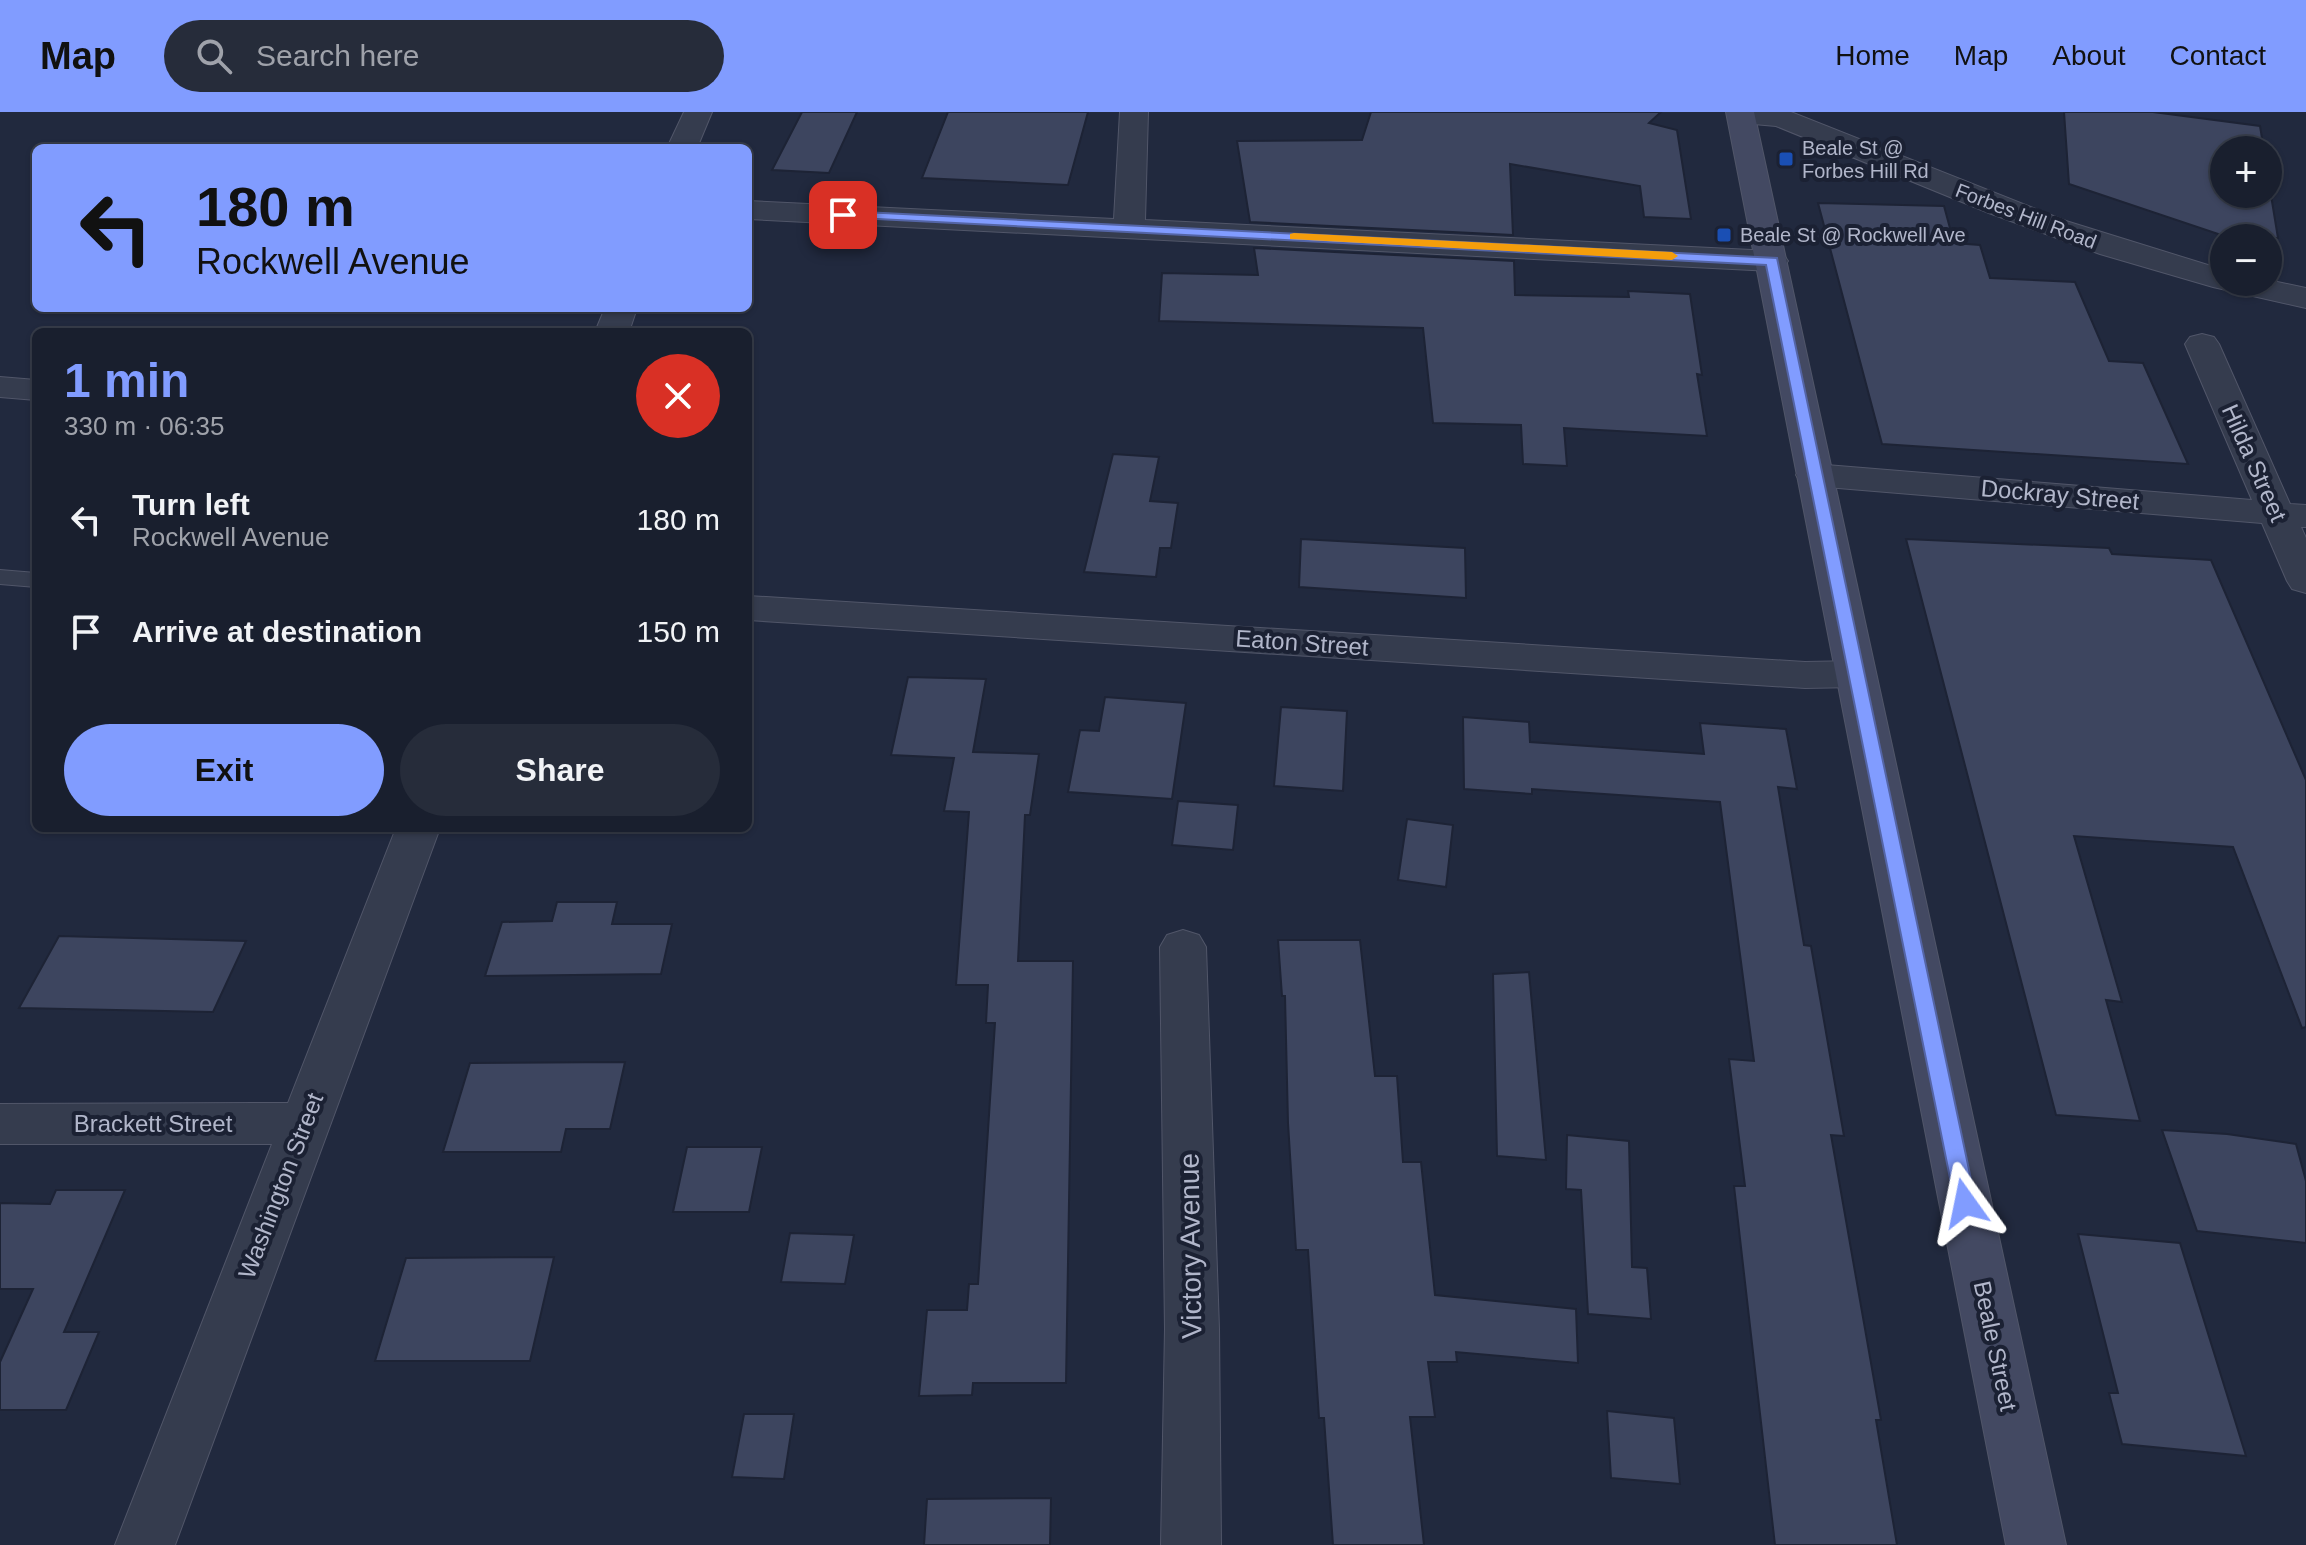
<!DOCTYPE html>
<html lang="en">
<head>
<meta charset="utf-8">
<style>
  :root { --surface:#191f2e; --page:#262c3a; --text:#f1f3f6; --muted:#9fa2aa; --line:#373d4a; --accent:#819cff }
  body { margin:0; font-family:Arial,sans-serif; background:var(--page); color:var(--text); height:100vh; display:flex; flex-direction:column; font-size:30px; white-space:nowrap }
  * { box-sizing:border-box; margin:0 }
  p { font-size:26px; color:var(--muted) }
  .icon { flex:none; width:44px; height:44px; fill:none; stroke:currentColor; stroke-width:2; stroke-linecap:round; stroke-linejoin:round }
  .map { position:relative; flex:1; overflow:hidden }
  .panel { position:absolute; left:32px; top:216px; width:720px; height:504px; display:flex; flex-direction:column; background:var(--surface); border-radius:12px; box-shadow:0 2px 6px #0004,0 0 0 2px var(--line) }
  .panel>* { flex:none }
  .guide { position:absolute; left:32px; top:32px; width:720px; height:168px; border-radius:12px; box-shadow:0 2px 6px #0004,0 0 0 2px var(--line); background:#819cff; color:#111; overflow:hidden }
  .tools { position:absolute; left:2210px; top:24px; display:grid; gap:16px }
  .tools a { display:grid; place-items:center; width:72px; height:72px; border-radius:50%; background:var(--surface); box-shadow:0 2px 6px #0004,0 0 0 2px var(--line); font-size:40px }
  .pin { position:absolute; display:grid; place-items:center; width:68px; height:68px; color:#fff; margin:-34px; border-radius:16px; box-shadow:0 4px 12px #0006 }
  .me { position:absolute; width:88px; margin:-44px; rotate:348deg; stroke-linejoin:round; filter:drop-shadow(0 0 6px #0008) }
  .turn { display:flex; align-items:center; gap:28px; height:168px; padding:0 32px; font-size:36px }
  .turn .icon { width:104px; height:104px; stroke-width:2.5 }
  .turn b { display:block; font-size:56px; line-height:68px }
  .round { display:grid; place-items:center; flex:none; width:84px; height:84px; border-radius:42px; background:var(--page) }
  .headline { display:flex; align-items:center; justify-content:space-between; height:136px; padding:0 32px }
  h1 { font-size:48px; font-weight:700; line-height:60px; color:var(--accent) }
  .primary-button { display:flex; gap:16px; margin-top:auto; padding:16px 32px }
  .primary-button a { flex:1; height:92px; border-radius:48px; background:var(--accent); color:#111; font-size:32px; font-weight:700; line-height:92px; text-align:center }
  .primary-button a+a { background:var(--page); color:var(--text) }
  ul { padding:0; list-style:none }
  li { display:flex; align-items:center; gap:24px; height:112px; padding:0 32px }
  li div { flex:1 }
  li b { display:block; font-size:30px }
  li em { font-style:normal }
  header { display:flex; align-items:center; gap:48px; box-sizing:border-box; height:112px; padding:0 40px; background:var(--accent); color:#111 }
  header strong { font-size:38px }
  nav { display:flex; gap:44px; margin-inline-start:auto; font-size:28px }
  .search { width:560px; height:72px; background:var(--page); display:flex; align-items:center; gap:20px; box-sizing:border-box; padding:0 28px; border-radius:44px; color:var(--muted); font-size:30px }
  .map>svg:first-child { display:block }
  .building { fill:#3d455f; stroke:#1d2335; stroke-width:2 }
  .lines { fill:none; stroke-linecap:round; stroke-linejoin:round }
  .service-casing { stroke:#515669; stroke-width:2 }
  .minor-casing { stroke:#515669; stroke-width:2 }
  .secondary-casing { stroke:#515669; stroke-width:2 }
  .service { fill:#353c4e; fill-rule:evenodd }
  .minor { fill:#353c4e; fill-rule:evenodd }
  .secondary { fill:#434962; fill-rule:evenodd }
  .route { fill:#819cff; stroke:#5465a6; stroke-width:2 }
  .slow { fill:#f59e0b }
  .transit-dot { fill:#1a4fb4; stroke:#1b2133; stroke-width:3 }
  .labels { text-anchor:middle; stroke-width:8; stroke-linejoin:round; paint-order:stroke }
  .far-poi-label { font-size:20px; fill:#b1b6ca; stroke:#1b2133; text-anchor:start }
  .far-street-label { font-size:20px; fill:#b1b6ca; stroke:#1b2133 }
  .street-label { font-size:24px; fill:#b1b6ca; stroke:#1b2133 }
  .near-street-label { font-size:28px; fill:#b1b6ca; stroke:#1b2133 }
</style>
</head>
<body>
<header>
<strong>Map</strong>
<div class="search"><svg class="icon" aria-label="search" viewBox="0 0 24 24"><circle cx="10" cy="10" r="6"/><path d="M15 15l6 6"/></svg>Search here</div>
<nav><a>Home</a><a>Map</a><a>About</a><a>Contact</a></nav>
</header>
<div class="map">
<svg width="2306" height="1433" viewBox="0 0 2306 1433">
  <rect width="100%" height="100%" fill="#21293e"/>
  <g class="building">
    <path d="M802 0H857L829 61 772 58Z"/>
    <path d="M948 0H1088L1068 73 922 66Z"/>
    <path d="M1371 0H1661L1649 11 1677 18 1691 107 1644 105 1640 74 1510 52 1513 123 1250 110 1237 29 1362 28Z"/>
    <path d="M2064 0H2153L2260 14 2264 38H2224V82H2268V65L2278 126H2230L2069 72Z"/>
    <path d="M1818 91 1944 94 1954 131 1980 133 1990 166 2075 170 2109 249 2143 251 2188 352 1882 332Z"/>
    <path d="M1254 136 1514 149 1515 183 1629 185 1628 179 1690 182 1702 263 1697 262 1707 324 1564 316 1567 354 1523 352 1521 313 1433 311 1423 216 1159 209 1162 161 1258 163Z"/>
    <path d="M1113 342 1159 345 1150 389 1178 391 1171 436H1160L1156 465 1084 460Z"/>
    <path d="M1301 427 1465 436 1466 486 1299 475Z"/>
    <path d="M1906 427 2109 436 2112 442 2211 448 2306 668V915L2302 916 2233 735 2074 724 2122 890 2106 888 2140 1009 2056 1003Z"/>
    <path d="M908 565 986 567 973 640 1039 642 1030 703H1025L1018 849H1073L1066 1271H973L972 1283 919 1284 927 1198H967L969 1172H978L995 911H986L988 873H956L969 700 944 699 954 646 891 643Z"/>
    <path d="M1105 585 1186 591 1172 687 1068 680 1080 618 1099 619Z"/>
    <path d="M1281 595 1347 599 1343 679 1274 674Z"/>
    <path d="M1463 605 1529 610 1530 630 1704 642 1700 611 1786 617 1797 677 1778 675 1804 833 1811 834 1844 1024 1831 1023 1881 1308H1876L1897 1433H1775L1734 1074H1745L1729 947 1754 949 1720 690 1532 677V682L1464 677Z"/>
    <path d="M1178 689 1238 693 1233 738 1172 733Z"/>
    <path d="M1407 707 1453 713 1446 775 1398 768Z"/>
    <path d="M557 790H617L612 812H672L661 862 485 864 502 810 552 809Z"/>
    <path d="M59 824 246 829 213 900 19 896Z"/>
    <path d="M1278 828H1360L1375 964H1397L1403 1050H1421L1435 1183 1576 1197 1578 1251 1456 1240 1457 1250H1428L1435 1305H1410L1424 1433H1333L1324 1306H1319L1308 1138H1296L1288 1011 1285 884H1282Z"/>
    <path d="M1529 860 1546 1048 1497 1044 1493 862Z"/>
    <path d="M625 950 610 1017H566L561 1040H443L470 951Z"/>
    <path d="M2162 1018 2227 1022 2296 1032 2306 1069V1131L2197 1119Z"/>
    <path d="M1567 1023 1629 1029 1632 1155 1647 1156 1651 1207 1588 1202 1581 1078 1566 1077Z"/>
    <path d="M687 1035H762L749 1100H673Z"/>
    <path d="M56 1078H125L64 1220H99L66 1298H0V1250L33 1177H0V1091L50 1092Z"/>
    <path d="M790 1121 854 1123 845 1172 781 1170Z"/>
    <path d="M2078 1122 2180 1131 2246 1344 2122 1332 2109 1281H2118Z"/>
    <path d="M554 1145 530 1249H375L406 1146Z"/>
    <path d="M1607 1299 1674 1306 1680 1372 1611 1366Z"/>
    <path d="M744 1302H794L784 1367 732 1365Z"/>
    <path d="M1051 1386 1050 1433H924L927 1387Z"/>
  </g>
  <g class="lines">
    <defs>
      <path id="service" d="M0 458 36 461V475L0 472Z"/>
      <g id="minor">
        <path d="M684 0H712L697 36H667Z"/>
        <path d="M1120 0H1148L1145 108 1772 139 1783 142 1788 149 1783 156 1772 159 748 107V89L1114 107Z"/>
        <path d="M1729 0H1791L2066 109 2224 158V170L2268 168 2306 176V196L2213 175 2100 142 1989 101 1776 14 1731 10 1727 4Z"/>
        <path d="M605 196H637L629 220H595Z"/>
        <path d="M2202 222 2214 225 2219 232 2290 392 2306 393V415H2301L2306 426V481L2292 477 2287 469 2262 411 1814 374 1801 371 1796 363 1801 355 1814 352 2252 388 2185 232 2190 225Z"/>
        <path d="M0 265 36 268V288L0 285Z"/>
        <path d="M748 484 1805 550 1856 549 1870 553 1876 562 1870 571 1856 575 1805 576 748 508Z"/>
        <path d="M396 716H440L175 1433H115L272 1032H0V992L288 991Z"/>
        <path d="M1183 818 1199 823 1206 835 1219 1217 1221 1433H1161L1165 1217 1160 835 1167 823Z"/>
      </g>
      <path id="secondary" d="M1726 0H1754L2066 1433H2006Z"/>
    </defs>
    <use href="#service" class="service-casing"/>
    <use href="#minor" class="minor-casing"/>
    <use href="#secondary" class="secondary-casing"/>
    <use href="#service" class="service"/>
    <use href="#minor" class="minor"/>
    <use href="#secondary" class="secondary"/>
  </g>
  <path class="route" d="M843 99 1777 146 1976 1091 1973 1097 1965 1100 1958 1097 1955 1091 1766 153 839 105V100Z"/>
  <path class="slow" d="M1294 121 1672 140 1678 144 1672 148 1290 127V122Z"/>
  <g class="transit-dot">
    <rect x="1778" y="39" width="16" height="16" rx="4"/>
    <rect x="1716" y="115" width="16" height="16" rx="4"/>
  </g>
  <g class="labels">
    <g class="far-poi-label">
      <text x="1802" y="43">Beale St @<tspan x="1802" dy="23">Forbes Hill Rd</tspan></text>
      <text x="1740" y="130">Beale St @ Rockwell Ave</text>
    </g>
    <g class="far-street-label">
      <text transform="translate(2026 104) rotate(21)" y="7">Forbes Hill Road</text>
    </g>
    <g class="street-label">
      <text transform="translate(2254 351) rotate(66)" y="8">Hilda Street</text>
      <text transform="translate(2060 383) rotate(5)" y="8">Dockray Street</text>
      <text transform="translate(1302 531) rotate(4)" y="8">Eaton Street</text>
      <text x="153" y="1020">Brackett Street</text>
      <text transform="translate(281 1074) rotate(-69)" y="8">Washington Street</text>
      <text transform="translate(1995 1234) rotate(78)" y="8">Beale Street</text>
    </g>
    <g class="near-street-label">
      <text transform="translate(1190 1134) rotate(-91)" y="10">Victory Avenue</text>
    </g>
  </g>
</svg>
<div class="tools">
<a>+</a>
<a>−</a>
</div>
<div class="pin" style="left:843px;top:103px;background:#d93025"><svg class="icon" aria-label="arrive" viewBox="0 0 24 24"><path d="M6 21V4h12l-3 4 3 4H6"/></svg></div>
<svg class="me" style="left:1965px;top:1091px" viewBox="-20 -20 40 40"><path d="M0-17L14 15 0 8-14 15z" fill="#819cff" stroke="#fff" stroke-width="4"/></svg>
<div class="guide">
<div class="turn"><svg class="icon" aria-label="left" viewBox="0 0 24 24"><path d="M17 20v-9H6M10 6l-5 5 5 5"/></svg><div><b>180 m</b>Rockwell Avenue</div></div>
</div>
<section class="panel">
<div class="headline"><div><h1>1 min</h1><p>330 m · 06:35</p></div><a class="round" style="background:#d93025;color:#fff"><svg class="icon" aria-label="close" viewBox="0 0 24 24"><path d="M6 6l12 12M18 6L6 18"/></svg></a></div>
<ul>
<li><svg class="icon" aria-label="left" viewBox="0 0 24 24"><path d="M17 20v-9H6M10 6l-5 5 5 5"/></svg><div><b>Turn left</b><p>Rockwell Avenue</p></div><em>180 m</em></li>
<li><svg class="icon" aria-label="arrive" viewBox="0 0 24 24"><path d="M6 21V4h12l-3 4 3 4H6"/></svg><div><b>Arrive at destination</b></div><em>150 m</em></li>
</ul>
<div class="primary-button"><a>Exit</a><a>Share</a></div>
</section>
</div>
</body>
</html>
